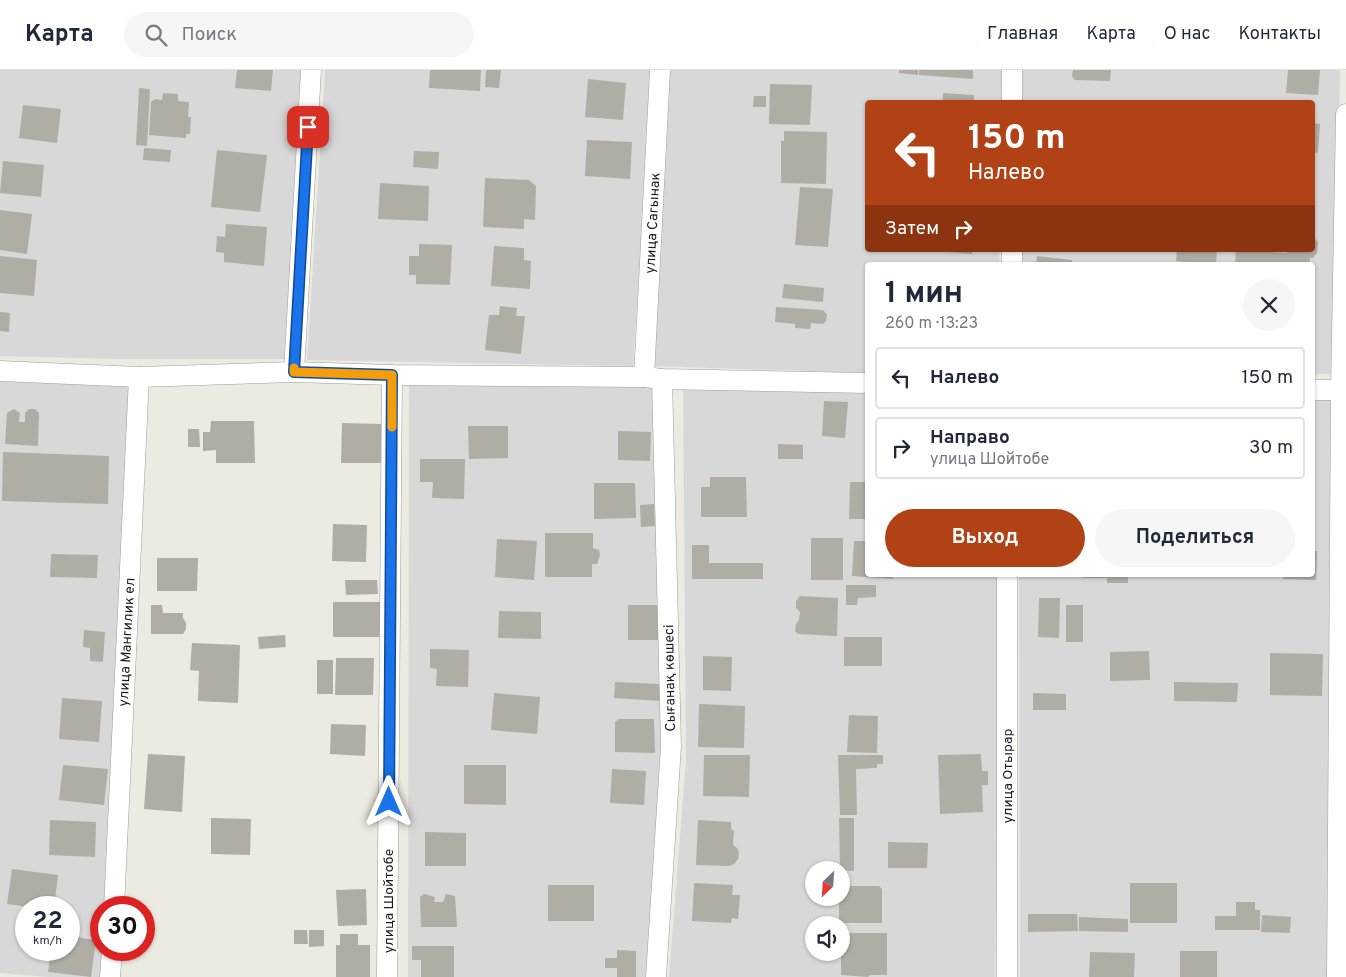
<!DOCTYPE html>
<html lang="ru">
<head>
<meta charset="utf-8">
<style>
  :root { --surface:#fff; --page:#f6f6f7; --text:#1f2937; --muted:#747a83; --line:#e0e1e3; --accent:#b04215 }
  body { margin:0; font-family:Overpass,sans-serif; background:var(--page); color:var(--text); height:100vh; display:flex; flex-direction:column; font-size:19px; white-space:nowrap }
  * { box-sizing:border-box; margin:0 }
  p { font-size:16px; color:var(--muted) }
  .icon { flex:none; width:28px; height:28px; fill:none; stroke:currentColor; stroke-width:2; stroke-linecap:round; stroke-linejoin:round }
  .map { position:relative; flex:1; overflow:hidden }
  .sheet { position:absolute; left:865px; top:192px; width:450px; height:315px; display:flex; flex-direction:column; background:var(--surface); border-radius:5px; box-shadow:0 1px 4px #0004 }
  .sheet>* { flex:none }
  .guide { position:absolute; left:865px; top:30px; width:450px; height:152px; border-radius:5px; box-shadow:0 1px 4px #0004; background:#b04215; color:#fff; overflow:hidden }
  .needle { width:32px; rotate:205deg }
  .tools { position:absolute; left:805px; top:791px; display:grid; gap:10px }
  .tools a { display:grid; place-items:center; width:45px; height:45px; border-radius:50%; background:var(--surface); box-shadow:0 1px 4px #0004; font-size:25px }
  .speed { position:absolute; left:15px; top:826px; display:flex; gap:10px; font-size:25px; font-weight:700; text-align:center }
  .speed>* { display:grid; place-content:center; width:65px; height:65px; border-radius:50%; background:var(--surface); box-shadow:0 1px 4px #0004; line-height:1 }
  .speed small { font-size:12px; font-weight:400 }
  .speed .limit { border:8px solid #d22; background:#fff; color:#111 }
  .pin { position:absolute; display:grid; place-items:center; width:42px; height:42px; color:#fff; margin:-21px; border-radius:10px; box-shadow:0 2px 8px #0006 }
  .me { position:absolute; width:55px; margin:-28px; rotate:0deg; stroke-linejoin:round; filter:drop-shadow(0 0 4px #0008) }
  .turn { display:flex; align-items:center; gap:18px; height:105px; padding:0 20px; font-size:22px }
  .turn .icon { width:65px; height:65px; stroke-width:2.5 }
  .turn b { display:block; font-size:35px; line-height:42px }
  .then { display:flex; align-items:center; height:48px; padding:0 20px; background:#0003; gap:10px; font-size:19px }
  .round { display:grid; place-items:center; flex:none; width:52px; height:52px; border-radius:26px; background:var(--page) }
  .headline { display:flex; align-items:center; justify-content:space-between; height:85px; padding:0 20px }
  h1 { font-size:30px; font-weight:700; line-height:38px }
  .cta { display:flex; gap:10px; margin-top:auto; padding:10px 20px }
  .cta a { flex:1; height:58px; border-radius:30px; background:var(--accent); color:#fff; font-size:20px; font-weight:700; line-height:58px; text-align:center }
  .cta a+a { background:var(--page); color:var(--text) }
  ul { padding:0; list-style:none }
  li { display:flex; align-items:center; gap:15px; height:62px; margin:0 10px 8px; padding:0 10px; border:2px solid var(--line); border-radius:5px }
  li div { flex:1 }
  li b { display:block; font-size:19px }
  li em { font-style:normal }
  header { display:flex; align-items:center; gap:30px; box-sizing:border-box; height:70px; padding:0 25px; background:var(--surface); border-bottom:1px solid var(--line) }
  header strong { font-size:24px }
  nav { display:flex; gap:28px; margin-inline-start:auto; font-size:18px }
  .search { width:350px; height:45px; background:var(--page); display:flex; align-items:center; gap:12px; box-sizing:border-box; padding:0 18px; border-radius:28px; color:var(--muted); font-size:19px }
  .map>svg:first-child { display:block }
  .residential { fill:#d9d8d8; fill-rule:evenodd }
  .building { fill:#b0ada4 }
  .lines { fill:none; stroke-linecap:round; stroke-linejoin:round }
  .street-casing { stroke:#9c9c9c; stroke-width:21 }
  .street { stroke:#fff; stroke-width:20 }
  .route-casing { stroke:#114b97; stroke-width:12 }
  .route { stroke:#1a73e8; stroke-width:9 }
  .slow { stroke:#f59e0b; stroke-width:9 }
  .labels { text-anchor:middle; stroke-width:4; stroke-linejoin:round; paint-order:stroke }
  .street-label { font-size:14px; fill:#1b1b1b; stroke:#fff }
</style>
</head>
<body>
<header>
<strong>Карта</strong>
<div class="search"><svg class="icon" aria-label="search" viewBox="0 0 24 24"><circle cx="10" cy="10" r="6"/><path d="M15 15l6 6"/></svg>Поиск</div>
<nav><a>Главная</a><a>Карта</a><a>О нас</a><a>Контакты</a></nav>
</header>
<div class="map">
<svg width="1346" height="907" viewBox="0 0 1346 907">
  <rect width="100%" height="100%" fill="#ebebe1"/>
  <g class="residential">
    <path d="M0 0H310L294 289H116L0 286Z"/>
    <path d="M325 0H652L633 296 307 290Z"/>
    <path d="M670 0H1002L1001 32H868V180H999L1000 195H868L867 303 653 296Z"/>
    <path d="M1021 0H1340L1337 304H1313L1312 195H1022L1021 180H1312V32H1020Z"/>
    <path d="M0 311 141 314 114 837 101 838V880H111L110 907H48L0 903ZM26 838H69V880H26Z"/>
    <path d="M683 312 867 319 868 505H1000L995 907H669L686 690ZM814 800H841V828H814ZM814 855H841V882H814Z"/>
    <path d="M409 314 664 315 663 670 655 907H408Z"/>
    <path d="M1313 324H1337L1330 907H1020L1019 505H1312Z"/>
  </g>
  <g class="building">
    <path d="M237 0H273L271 21 235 18Z"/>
    <path d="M430 0H481L480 21 429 18Z"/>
    <path d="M486 0H501L499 18 485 17Z"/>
    <path d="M899 0H918V5L899 3Z"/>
    <path d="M919 0H973V9L919 5Z"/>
    <path d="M1073 0H1111L1110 11 1075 10 1072 6Z"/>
    <path d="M1288 0H1320L1318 25 1286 23Z"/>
    <path d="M588 9 626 13 623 50 585 47Z"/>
    <path d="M770 14 812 15 810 55 769 54Z"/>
    <path d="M139 18 150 19 147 76 136 75Z"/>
    <path d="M163 23 178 24V31L189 32 188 47H191L190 64H186V68L149 65 151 32 155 29 162 30Z"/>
    <path d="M943 23 974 25V32H943Z"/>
    <path d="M754 26H766V37H753Z"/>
    <path d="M23 35 61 39 57 73 19 68Z"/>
    <path d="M1312 53 1320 54 1318 83 1312 82Z"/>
    <path d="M784 61 827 62 826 114 781 113V71H784Z"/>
    <path d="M587 70 632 72 630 109 585 106Z"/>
    <path d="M144 78 171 80 170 92 143 90Z"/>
    <path d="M217 80 267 85 260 142 211 137Z"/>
    <path d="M414 81 439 82 438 99 413 97Z"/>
    <path d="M3 91 44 95 41 127 0 123Z"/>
    <path d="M485 108 529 110 536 116 535 150 524 149V159L483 157Z"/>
    <path d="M380 113 429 116 428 151 378 149Z"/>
    <path d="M800 117 833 119 828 177 795 175Z"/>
    <path d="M0 140 32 144 27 184 0 180Z"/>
    <path d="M226 154 267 157 264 196 224 192V183L216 182 217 166 225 167Z"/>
    <path d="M1312 165 1318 172 1317 183 1313 188H1310L1309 195H1235L1236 180 1287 183V180H1312Z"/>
    <path d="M419 174 452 175 450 215 416 214V205H409V186H419Z"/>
    <path d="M494 176 524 178V190L531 191 530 219 491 216Z"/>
    <path d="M935 180H972V184L935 181Z"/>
    <path d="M1177 180H1217L1216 195 1176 191Z"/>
    <path d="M0 186 37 190 34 226 0 223Z"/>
    <path d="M1037 186 1072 190V195H1036Z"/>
    <path d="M784 214 824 218 823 232 782 228Z"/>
    <path d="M500 236 517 238 516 246H525L521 284 485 280 489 245H499Z"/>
    <path d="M776 237 823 240 827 245 826 251 823 254 811 253 810 259 795 258V254L775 252Z"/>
    <path d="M0 242 10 243 9 262 0 261Z"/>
    <path d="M824 331 848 332 845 368 822 366Z"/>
    <path d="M14 339 20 343 19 352H25V343L29 339H35L39 343 38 376 5 374 7 343Z"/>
    <path d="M211 351H254L255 393H216V380L203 381V362H210Z"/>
    <path d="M342 353 383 354 382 393H341Z"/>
    <path d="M468 356H508V388L469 389Z"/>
    <path d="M188 359H199L200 377H188Z"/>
    <path d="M618 361 651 362 650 391 618 390Z"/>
    <path d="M778 374 803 375V389H778Z"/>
    <path d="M3 382 109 386 108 434 2 431Z"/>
    <path d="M420 389H465L464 429 432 428 433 412H420Z"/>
    <path d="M710 407H746L747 447H701V417H710Z"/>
    <path d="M850 412H868V449H849Z"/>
    <path d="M594 413H635L636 448 594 449Z"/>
    <path d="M654 434 655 456 641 457 640 435Z"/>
    <path d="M333 454 367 455 366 492 332 491Z"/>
    <path d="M545 463H593V478L599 480 600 485 597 494H592V507H545Z"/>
    <rect x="811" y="468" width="32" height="42"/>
    <path d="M497 469 537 471 534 510 495 507Z"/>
    <path d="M854 471H868V505H893V509L852 506Z"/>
    <path d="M692 475H709V493H763V509H692Z"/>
    <path d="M1312 481H1317L1316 510 1283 509V505H1312Z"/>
    <path d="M51 484 98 485 97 508 50 507Z"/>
    <path d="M157 488H198L197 521H157Z"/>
    <path d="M1082 505H1128V513H1107V508H1082Z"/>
    <path d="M345 510H377L378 524 346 525Z"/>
    <path d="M846 515H876V527L858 528 857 535H846Z"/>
    <path d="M800 526 838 528 837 566 798 564 795 561 796 554 799 550 800 542 796 538V531Z"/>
    <path d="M1039 528H1060L1059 568 1038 567Z"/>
    <rect x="333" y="532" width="47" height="35"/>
    <path d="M151 535H162L163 543H183V548L186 553V559L183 564H151Z"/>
    <rect x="628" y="535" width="30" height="35"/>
    <rect x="1066" y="535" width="17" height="37"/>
    <path d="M499 541 541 542V569L498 568Z"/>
    <path d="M84 560 105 562 103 592 90 591V578L83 577Z"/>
    <path d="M285 565 286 577 259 579 258 567Z"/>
    <rect x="844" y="567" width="38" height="29"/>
    <path d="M192 573 240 575 238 633 198 631 199 601 190 600Z"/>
    <path d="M430 579 469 580 468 617 436 616 437 599 430 598Z"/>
    <path d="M1149 581 1150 610 1110 611V582Z"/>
    <path d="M1270 583 1323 584 1322 626 1270 625Z"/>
    <path d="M703 586 732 587 731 621 703 620Z"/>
    <path d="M336 588H374L373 625H335Z"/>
    <rect x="317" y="590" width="16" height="34"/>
    <path d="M615 612 660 614V631L614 628Z"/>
    <path d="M1174 612 1238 613 1237 632 1174 631Z"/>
    <path d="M494 623 540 627 537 664 491 660Z"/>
    <path d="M1033 623 1066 624V640H1033Z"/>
    <path d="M62 628 102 631 99 672 59 669Z"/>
    <path d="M699 634 745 636 744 678 698 677Z"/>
    <path d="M849 645 878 646 877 683 847 682Z"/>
    <path d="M619 649H654L655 683 615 682V652Z"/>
    <path d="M331 654 366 655 365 686 330 684Z"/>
    <path d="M148 684 185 686 182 742 144 739Z"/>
    <path d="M981 684 982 701H988V715H982L983 742 940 744 938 685Z"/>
    <path d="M704 685H750L749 727 703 726Z"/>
    <path d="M838 685H883V694H877V698L856 699 857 745H840Z"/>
    <path d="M63 695 108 699 104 735 59 730Z"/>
    <path d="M464 695H506V735L464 734Z"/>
    <path d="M612 699 646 701 644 735 610 733Z"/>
    <path d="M211 748 251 749 250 785 211 784Z"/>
    <path d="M839 748H854V801L840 800Z"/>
    <path d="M50 750 96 752 95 787 49 785Z"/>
    <path d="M698 750 731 752V759L734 761 733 775 737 778 739 783 738 789 734 794 729 796 696 795Z"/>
    <path d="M425 762 466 763V796H425Z"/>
    <path d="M888 772 928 773 927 798H888Z"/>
    <path d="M12 799 58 805 54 838H37L7 834Z"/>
    <path d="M694 813 733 815 732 825H740L738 849 732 848 731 853 692 851Z"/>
    <rect x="1130" y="813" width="47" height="40"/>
    <rect x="548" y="815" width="46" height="36"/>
    <path d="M841 816H879L882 819V853H839V828H841Z"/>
    <path d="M366 819 367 855 338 856 336 820Z"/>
    <path d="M424 824 435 827 434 832H443L446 824 455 826 457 857H421L420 827Z"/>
    <path d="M1236 832H1255V840H1260V860H1215V846H1236Z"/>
    <path d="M1028 844H1077L1078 861 1028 862Z"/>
    <path d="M1262 845 1291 847 1290 863 1261 862Z"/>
    <path d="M1079 847 1128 849V862L1079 861Z"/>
    <path d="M294 860H307L308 874H294Z"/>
    <path d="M309 860H324V876L309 877Z"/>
    <path d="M841 863H887V905H870L868 907 841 905Z"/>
    <path d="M340 864H358V875H370V907H336V875H340Z"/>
    <path d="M69 866 96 870 91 907 48 902 51 880H69Z"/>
    <path d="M412 876H454V907H421V890H412Z"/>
    <path d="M617 880 636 881V907H617V898H605V888H617Z"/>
    <rect x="1180" y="881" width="37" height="26"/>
    <path d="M1090 882 1135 883 1134 907H1089Z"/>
  </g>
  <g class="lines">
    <defs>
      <g id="street">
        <path d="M1012 32V0"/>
        <path d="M1012 180V195"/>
        <path d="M0 301 139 307 294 302 392 305 644 307 662 309 868 313"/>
        <path d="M294 302 311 0"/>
        <path d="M644 307 660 0"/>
        <path d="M1312 320H1346"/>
        <path d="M1007 505V907"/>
        <path d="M114 838 139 307"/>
        <path d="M110 907 112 880"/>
        <path d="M387 907 392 305"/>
        <path d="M656 907 671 676 662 309"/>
        <path d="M1337 907 1341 320 1346 44"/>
      </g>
    </defs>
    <use href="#street" class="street-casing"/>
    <use href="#street" class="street"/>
  </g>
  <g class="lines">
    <defs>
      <path id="route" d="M308 57 294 302 392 305 389 732"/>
    </defs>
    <use href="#route" class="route-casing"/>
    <use href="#route" class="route"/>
    <path class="slow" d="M294 298V302L392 305V357"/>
  </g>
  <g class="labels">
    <g class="street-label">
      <text transform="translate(652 153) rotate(-87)" y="5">улица Сагынак</text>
      <text transform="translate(126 572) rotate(-87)" y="5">улица Мангилик ел</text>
      <text transform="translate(669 608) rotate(-91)" y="5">Сығанақ көшесі</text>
      <text transform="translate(1007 706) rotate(-90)" y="5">улица Отырар</text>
      <text transform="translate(388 831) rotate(-90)" y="5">улица Шойтобе</text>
    </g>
  </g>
</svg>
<div class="tools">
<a><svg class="needle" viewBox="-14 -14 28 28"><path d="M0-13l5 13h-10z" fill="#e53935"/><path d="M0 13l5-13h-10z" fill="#747a83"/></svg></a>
<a><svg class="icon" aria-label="sound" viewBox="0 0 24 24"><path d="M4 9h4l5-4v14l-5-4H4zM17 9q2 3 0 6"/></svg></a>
</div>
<div class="speed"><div>22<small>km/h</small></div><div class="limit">30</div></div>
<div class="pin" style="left:308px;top:57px;background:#d93025"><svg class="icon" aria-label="arrive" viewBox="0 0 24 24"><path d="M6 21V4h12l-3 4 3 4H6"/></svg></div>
<svg class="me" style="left:389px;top:732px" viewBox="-20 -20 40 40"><path d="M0-17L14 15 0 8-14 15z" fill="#1a73e8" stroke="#fff" stroke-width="4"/></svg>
<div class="guide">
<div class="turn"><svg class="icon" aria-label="left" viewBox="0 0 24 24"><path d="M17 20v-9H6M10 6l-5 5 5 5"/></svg><div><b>150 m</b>Налево</div></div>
<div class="then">Затем<svg class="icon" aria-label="right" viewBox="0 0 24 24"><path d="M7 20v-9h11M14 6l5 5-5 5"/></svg></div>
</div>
<section class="sheet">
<div class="headline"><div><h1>1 мин</h1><p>260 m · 13:23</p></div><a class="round"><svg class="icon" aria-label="close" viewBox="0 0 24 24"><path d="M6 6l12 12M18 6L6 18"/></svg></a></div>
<ul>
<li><svg class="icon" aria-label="left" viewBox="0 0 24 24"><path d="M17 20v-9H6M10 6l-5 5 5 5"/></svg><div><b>Налево</b></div><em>150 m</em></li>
<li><svg class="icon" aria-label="right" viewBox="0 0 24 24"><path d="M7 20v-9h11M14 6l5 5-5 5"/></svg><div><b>Направо</b><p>улица Шойтобе</p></div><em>30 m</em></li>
</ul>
<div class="cta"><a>Выход</a><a>Поделиться</a></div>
</section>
</div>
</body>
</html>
